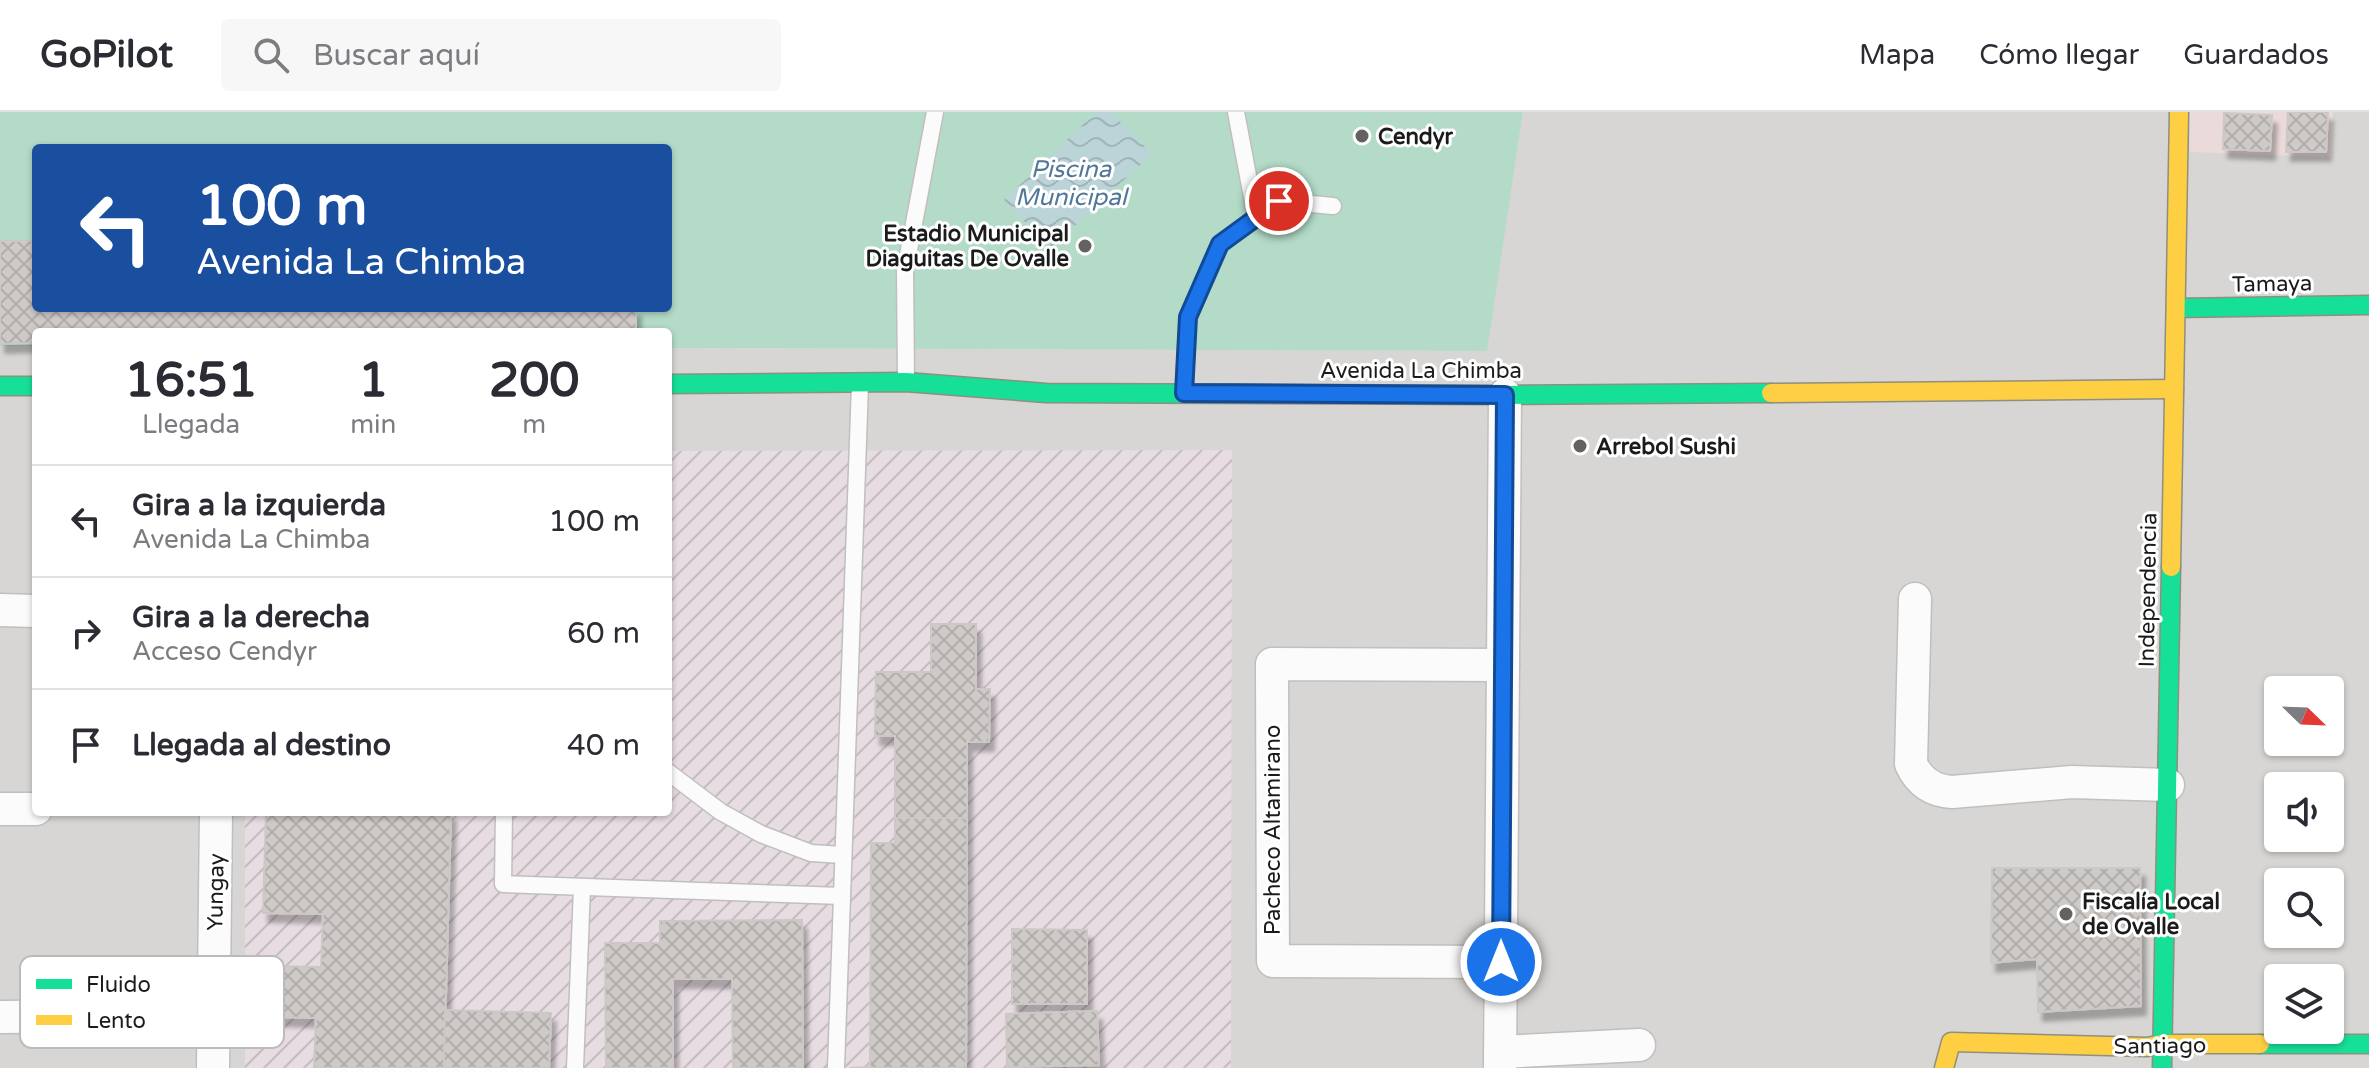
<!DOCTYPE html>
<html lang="es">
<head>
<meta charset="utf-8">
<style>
  :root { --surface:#fff; --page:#f7f7f7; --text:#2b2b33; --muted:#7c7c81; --line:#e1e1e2 }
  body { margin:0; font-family:"Varela Round",sans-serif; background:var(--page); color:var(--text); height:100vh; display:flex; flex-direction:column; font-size:30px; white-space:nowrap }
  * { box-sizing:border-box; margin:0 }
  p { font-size:26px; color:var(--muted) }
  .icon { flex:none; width:44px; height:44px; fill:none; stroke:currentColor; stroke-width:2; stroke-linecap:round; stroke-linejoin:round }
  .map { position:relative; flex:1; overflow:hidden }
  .details { position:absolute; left:32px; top:216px; width:640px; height:488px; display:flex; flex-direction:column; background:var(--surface); border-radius:8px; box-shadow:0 2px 6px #0004 }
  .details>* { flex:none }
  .banner { position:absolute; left:32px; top:32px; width:640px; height:168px; border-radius:8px; box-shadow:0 2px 6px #0004; background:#1a4fa0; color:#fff; overflow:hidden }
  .needle { width:52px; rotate:113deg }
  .controls { position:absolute; left:2264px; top:564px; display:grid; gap:16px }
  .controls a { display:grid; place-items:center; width:80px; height:80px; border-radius:8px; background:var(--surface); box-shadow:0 2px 6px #0004; font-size:40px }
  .pin { position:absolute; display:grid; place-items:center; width:68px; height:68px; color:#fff; margin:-34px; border:4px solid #fff; border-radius:50%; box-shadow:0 2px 8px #0007 }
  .me { position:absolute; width:88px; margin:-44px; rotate:0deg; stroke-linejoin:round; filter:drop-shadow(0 0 6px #0008) }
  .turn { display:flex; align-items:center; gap:28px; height:168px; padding:0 32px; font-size:36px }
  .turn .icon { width:104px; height:104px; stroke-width:2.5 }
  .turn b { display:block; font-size:56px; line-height:68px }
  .eta { display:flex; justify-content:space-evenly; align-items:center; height:136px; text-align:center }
  .eta b { font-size:48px; font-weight:700; line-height:56px }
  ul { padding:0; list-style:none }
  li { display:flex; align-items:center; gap:24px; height:112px; padding:0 32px; border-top:2px solid var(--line) }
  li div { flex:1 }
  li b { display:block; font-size:30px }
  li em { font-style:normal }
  header { display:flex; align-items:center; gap:48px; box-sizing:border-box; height:112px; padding:0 40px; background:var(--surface); border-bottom:2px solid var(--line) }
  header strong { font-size:38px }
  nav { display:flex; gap:44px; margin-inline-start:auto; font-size:28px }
  .search { width:560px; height:72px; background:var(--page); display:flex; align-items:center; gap:20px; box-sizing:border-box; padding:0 28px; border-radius:8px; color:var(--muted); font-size:30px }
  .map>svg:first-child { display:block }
  .residential { fill:#d8d6d5; fill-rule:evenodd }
  .commercial { fill:#eadad9 }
  .industrial { fill:url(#industrial-furrows) }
  .pitch { fill:#b3dbc8; fill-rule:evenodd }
  .water { fill:url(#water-waves) }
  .building { fill:url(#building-cross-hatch); stroke:#ccc8c5; stroke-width:2; filter:url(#shadow) }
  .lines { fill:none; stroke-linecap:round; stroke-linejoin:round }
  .lane-casing { stroke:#c0bfbe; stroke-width:19 }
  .street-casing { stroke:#c0bfbe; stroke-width:35 }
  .fast-casing { stroke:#8f8f7e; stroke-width:21 }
  .slow-casing { stroke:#8f8f7e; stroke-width:21 }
  .lane { stroke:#fcfbfb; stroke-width:16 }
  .street { stroke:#fcfbfb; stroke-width:32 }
  .fast { stroke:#16e098; stroke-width:18 }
  .slow { stroke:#ffcf43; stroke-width:18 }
  .route-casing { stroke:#114b97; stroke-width:20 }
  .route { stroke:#1a73e8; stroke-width:14 }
  .poi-dot { fill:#636261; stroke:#fff; stroke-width:3 }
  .labels { text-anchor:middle; stroke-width:6; stroke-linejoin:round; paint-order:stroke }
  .poi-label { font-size:22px; font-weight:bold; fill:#1b1b1b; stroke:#fff; text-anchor:start }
  .street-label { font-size:22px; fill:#1b1b1b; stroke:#fff }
  .water-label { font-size:24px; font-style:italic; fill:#507797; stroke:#fff }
  .key { fill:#fff; stroke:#bbb; stroke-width:2 }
  .key-label { font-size:22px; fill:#1b1b1b }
</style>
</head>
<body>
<header>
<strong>GoPilot</strong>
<div class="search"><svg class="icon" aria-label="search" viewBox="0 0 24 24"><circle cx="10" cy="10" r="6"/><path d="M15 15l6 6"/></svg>Buscar aquí</div>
<nav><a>Mapa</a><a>Cómo llegar</a><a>Guardados</a></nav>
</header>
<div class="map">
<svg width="2369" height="956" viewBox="0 0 2369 956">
  <defs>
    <pattern id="industrial-furrows" width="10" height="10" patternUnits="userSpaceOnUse" patternTransform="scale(2)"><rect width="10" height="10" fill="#e6dce2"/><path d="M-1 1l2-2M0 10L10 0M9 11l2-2" fill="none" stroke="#c5bcc1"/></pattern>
    <pattern id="water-waves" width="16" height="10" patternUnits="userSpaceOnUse" patternTransform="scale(2)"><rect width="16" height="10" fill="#bad4d8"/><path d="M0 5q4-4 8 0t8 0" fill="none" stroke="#9fb5b9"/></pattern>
    <pattern id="building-cross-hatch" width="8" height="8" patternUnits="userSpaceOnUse" patternTransform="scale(2)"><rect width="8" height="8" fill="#cecac8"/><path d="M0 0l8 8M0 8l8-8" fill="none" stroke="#b0adab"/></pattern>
    <filter id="shadow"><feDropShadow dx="5" dy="9" stdDeviation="2" flood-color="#0004"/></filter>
  </defs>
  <rect width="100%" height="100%" fill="#e9e6e3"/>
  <path class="residential" d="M1523 0H2369V956H0V234H36V700H668V236L1486 239ZM2278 578H2330V630H2278ZM2278 674H2330V726H2278ZM2278 770H2330V822H2278ZM2278 866H2330V918H2278Z"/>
  <path class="commercial" d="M2189 0H2333L2331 45 2190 40Z"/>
  <path class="industrial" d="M1232 338 1231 956H245V700H668V339Z"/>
  <path class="pitch" d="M0 0H1523L1487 239 668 236V220H36V234H0ZM36 36H668V196H36Z"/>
  <path class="water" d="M1096 0H1111L1152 42 1050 137 1004 88Z"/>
  <g class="building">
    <path d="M2288 0H2328L2326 40H2286Z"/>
    <path d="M2224 1 2272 3 2270 39 2223 37Z"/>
    <path d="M0 129H36V196H636V220H36V231L0 232Z"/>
    <path d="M931 512H976V577H990L989 630H967V706H895V624H875L876 560H931Z"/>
    <path d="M266 700H451L444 956H314L316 906 270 905 272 854 321 855 323 802 263 801Z"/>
    <path d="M895 706H967L966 956H850L870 955 871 731H895Z"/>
    <path d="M1992 756H2140L2141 894 2038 900 2037 847 1991 851Z"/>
    <path d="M802 808 803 956H733L732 867H673V956H606L605 831H660V809Z"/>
    <path d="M1012 817 1087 818V892H1012Z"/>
    <path d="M445 898 551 901 549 956H444Z"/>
    <path d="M1097 899 1099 953 1007 955 1006 902Z"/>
  </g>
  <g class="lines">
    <defs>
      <g id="lane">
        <path d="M1236 0 1256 106"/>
        <path d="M906 268 905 159 935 0"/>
        <path d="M1184 280 1188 205 1220 132 1279 89 1333 94"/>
        <path d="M668 660 721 700 761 722 811 741 843 743"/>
        <path d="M504 700 503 772 842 784"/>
        <path d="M575 956 582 775"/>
        <path d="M836 956 860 272"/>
      </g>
      <g id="street">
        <path d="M1915 487 1911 652C1919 669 1932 679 1952 680L2072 670 2168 673"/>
        <path d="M0 498 36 499"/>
        <path d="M0 697H36"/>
        <path d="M1501 850 1273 849 1272 552 1503 553"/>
        <path d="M0 905 214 903"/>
        <path d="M1500 940 1639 933"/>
        <path d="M213 956 216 700"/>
        <path d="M1500 956 1505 283"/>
      </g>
      <g id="fast">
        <path d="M2176 196 2369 193"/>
        <path d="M668 272 906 270 1046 281 1505 283 1771 281"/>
        <path d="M0 274H36"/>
        <path d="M2260 932H2369"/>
        <path d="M2162 956 2171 455"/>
      </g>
      <g id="slow">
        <path d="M1771 281 2174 277"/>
        <path d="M2171 455 2179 0"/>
        <path d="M1944 956 1951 930 2147 935 2162 932H2260"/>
      </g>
    </defs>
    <use href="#lane" class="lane-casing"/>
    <use href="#street" class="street-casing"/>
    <use href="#fast" class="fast-casing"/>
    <use href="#slow" class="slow-casing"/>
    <use href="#lane" class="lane"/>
    <use href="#street" class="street"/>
    <use href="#fast" class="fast"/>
    <use href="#slow" class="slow"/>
  </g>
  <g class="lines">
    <defs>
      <path id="route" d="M1279 89 1220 132 1188 205 1184 281 1505 283 1501 850"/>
    </defs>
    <use href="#route" class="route-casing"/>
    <use href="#route" class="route"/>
  </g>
  <g class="poi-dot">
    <circle cx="1362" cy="24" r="8"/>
    <circle cx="1085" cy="134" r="8"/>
    <circle cx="1580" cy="334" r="8"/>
    <circle cx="2066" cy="802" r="8"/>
  </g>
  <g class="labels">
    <g class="poi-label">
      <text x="1378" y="32">Cendyr</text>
      <text x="1069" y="129" text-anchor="end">Estadio Municipal<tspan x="1069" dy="25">Diaguitas De Ovalle</tspan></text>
      <text x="1596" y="342">Arrebol Sushi</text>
      <text x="2082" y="797">Fiscalía Local<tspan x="2082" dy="25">de Ovalle</tspan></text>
    </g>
    <g class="street-label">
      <text transform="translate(2272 171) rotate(-1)" y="8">Tamaya</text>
      <text x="1421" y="266">Avenida La Chimba</text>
      <text transform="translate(2147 478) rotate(-89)" y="8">Independencia</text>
      <text transform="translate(1272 718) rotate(-90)" y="8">Pacheco Altamirano</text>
      <text transform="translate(215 780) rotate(-89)" y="8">Yungay</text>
      <text transform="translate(2160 933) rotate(-1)" y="8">Santiago</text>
    </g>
    <g class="water-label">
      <text x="1071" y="65">Piscina<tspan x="1071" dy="28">Municipal</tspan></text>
    </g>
  </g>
  <rect x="20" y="844" width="264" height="92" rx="12" class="key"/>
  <rect x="36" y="867" width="36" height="10" fill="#16e098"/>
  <rect x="36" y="903" width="36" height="10" fill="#ffcf43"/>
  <g class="key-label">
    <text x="86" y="880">Fluido</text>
    <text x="86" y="916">Lento</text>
  </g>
</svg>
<div class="controls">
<a><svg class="needle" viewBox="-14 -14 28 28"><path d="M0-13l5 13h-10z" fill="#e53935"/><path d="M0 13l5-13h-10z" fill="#7c7c81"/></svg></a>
<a><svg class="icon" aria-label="sound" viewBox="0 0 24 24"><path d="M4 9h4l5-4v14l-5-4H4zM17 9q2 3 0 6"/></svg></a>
<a><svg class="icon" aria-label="search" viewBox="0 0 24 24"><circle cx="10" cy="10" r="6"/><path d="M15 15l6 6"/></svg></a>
<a><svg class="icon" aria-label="layers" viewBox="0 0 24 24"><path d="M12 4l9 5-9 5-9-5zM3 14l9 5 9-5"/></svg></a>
</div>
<div class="pin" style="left:1279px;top:89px;background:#d93025"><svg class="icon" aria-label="arrive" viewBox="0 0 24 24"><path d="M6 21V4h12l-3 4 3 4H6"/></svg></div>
<svg class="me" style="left:1501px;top:850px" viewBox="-20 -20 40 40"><circle r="17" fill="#1a73e8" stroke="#fff" stroke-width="3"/><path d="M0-11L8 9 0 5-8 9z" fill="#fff"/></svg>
<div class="banner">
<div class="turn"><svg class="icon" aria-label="left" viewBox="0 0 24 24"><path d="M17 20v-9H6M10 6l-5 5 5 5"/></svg><div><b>100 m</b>Avenida La Chimba</div></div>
</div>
<section class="details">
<div class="eta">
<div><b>16:51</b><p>Llegada</p></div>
<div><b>1</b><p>min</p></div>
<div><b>200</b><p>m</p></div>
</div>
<ul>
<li><svg class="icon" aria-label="left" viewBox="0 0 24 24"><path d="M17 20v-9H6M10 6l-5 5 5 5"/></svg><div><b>Gira a la izquierda</b><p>Avenida La Chimba</p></div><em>100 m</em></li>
<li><svg class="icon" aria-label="right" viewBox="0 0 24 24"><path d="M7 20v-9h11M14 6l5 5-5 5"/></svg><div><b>Gira a la derecha</b><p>Acceso Cendyr</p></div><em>60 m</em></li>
<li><svg class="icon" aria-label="arrive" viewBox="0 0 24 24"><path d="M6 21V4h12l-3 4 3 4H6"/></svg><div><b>Llegada al destino</b></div><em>40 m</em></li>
</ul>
</section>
</div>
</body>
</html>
